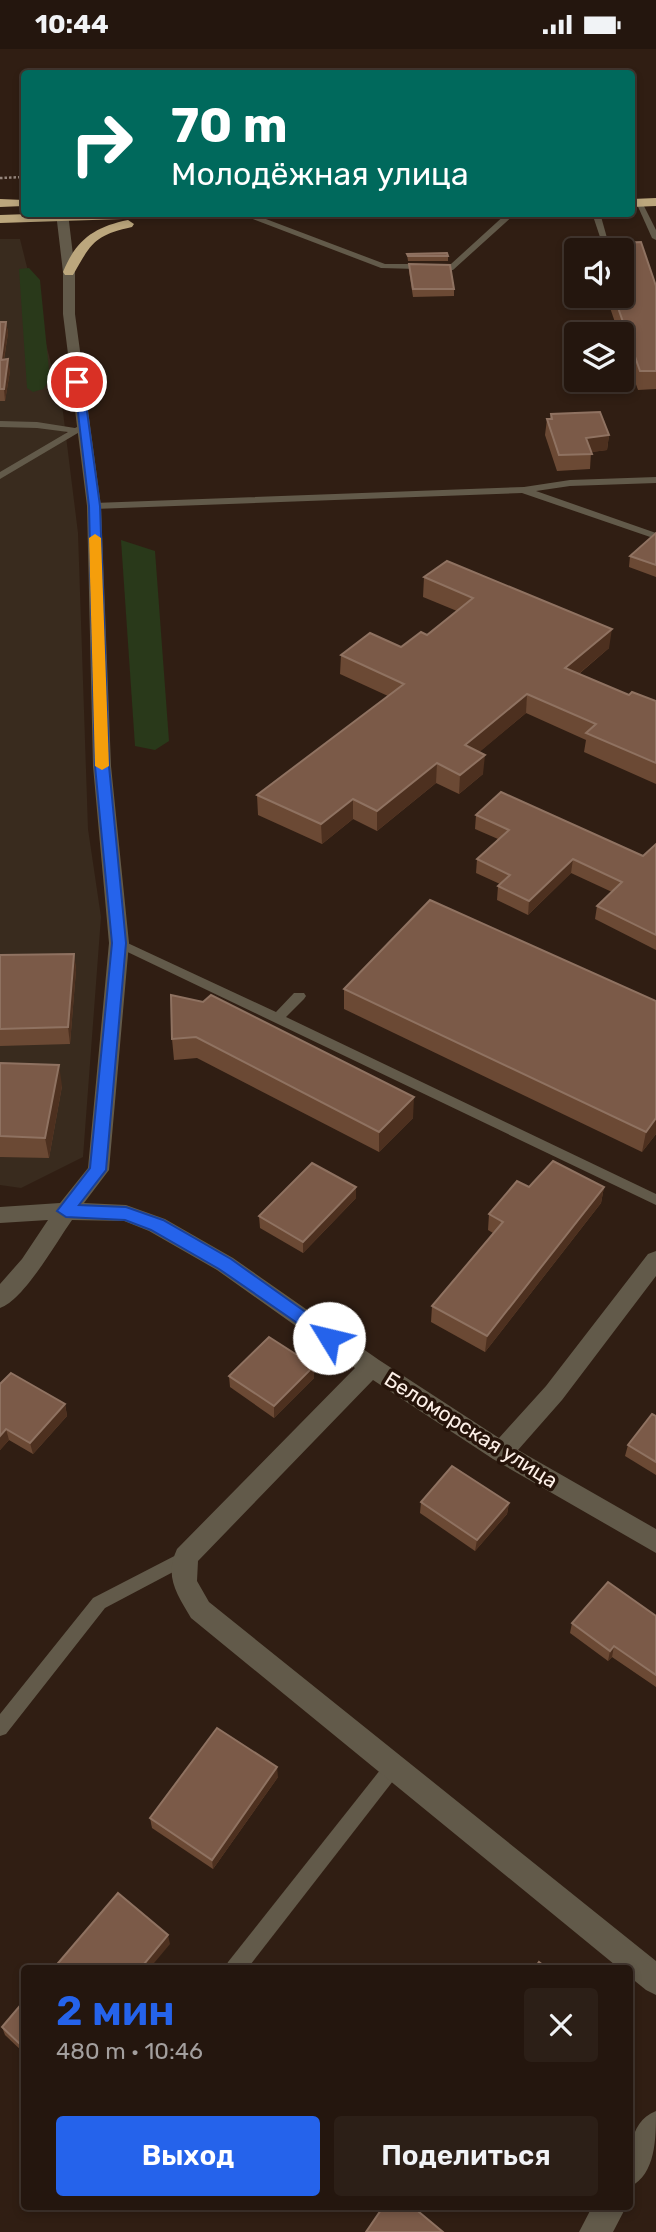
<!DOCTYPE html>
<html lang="ru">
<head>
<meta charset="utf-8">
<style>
  :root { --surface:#24160e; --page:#2c1f17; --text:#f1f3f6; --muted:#a39f9e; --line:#41352e; --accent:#2563eb }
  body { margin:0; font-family:Rubik,sans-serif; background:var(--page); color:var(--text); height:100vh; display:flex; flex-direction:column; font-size:26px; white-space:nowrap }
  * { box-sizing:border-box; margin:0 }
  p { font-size:23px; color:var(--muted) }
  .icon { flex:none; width:38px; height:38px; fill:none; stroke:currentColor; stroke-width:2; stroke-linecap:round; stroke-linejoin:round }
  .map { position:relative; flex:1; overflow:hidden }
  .side { position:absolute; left:21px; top:1916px; width:612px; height:245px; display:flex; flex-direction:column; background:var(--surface); border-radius:7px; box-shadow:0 4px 10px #0003,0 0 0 2px var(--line) }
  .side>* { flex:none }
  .top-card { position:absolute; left:21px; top:21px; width:614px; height:147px; border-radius:7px; box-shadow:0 4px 10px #0003,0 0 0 2px var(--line); background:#00695c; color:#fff; overflow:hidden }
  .tools { position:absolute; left:564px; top:189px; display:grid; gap:14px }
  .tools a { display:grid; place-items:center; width:70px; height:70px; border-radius:7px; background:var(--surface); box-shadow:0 4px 10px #0003,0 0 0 2px var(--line); font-size:35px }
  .pin { position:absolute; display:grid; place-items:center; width:60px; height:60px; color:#fff; margin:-30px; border:4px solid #fff; border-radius:50%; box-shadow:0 2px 7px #0007 }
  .me { position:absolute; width:77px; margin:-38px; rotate:306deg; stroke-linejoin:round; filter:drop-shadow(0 0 5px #0008) }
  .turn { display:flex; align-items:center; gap:24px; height:147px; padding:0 35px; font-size:32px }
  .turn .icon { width:91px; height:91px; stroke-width:2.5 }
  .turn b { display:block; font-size:49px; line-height:60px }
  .round { display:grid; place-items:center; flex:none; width:74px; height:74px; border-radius:7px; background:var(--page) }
  .overview { display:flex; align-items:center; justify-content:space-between; height:119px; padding:0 35px }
  h1 { font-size:42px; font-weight:600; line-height:52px; color:var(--accent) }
  .cta { display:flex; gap:14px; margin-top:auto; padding:14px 35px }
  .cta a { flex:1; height:80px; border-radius:7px; background:var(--accent); color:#fff; font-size:28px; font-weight:600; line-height:80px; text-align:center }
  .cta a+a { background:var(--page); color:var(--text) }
  .status { display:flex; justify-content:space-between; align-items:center; height:49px; padding:0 35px; background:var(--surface); direction:ltr }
  .status svg { height:19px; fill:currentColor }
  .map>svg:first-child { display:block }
  .industrial { fill:#392b1e }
  .green { fill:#29391a }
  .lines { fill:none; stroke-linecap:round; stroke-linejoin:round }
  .path { stroke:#95867c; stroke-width:2.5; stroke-dasharray:2.5 2; stroke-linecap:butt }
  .lane { fill:#625a4a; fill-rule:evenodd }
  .street { fill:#625a4a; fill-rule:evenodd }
  .highway { fill:#bca77d; fill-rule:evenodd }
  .wall { fill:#6b4934 }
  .shaded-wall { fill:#4d301f }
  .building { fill:#7b5a48; stroke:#8f7261; stroke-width:2 }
  .route { fill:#2563eb; stroke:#184099; stroke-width:2 }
  .slow { fill:#f59e0b }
  .labels { text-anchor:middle; stroke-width:7; stroke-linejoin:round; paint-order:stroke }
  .street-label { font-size:21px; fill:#fcefe7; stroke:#26140a }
</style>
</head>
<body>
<div class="status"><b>10:44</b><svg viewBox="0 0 49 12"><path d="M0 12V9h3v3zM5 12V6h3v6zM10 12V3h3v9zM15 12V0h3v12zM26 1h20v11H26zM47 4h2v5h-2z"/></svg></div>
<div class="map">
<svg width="656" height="2183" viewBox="0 0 656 2183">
  <rect width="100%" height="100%" fill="#301e13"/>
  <path class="industrial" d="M0 190H20L63 363 78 484 88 780 101 868 83 1108 21 1139 0 1136Z"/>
  <g class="green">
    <path d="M29 219 40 231 50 331 43 340 33 343 27 339 19 220Z"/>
    <path d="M121 491 155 502 169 692 155 701 135 697Z"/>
  </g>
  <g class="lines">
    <path class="path" d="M0 129 24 128"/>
    <g class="lane">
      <path d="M635 151 642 153 656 181V191L652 189Z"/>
      <path d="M237 164H250L385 215H451L507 164H516L453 221 381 219Z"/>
      <path d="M592 164H600L609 196 602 194Z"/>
      <path d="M0 372 37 373 75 379 83 375 88 378 0 430V423L68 383 37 379 0 378Z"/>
      <path d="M656 428V434L570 437 536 442 656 484V490L522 444 94 460 89 457 94 454 524 438 570 431Z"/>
      <path d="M119 890 276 963 294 944H304L306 947 304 950 286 968 656 1145V1156L115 897 113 894Z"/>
      <path d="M186 1501 192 1503 194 1508 192 1513 105 1559 6 1685 0 1687V1665L93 1549Z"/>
      <path d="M394 1708 400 1711 403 1717 400 1723 247 1920H225L228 1913 388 1711Z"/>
    </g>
    <g class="street">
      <path d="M56 164H68L75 223V265L101 457 111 717 129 894 109 1121 84 1154 126 1156 165 1170 233 1209 379 1311 499 1389 546 1337 648 1205 656 1202V1227L562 1351 518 1401 656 1480V1504L493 1410 373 1331 198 1512 197 1532 209 1553 656 1912V1946L646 1941 630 1928V1920H620L191 1569C177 1545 164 1528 177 1500L355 1319 217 1221 149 1182 124 1172 72 1171C57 1192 24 1251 0 1259V1235L22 1210 48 1171 0 1174V1158L60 1154 88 1119 109 894 93 717 87 457 63 265V223Z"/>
      <path d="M656 2062C656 2089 656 2125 630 2138 630 2110 626 2074 656 2062Z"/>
      <path d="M592 2158H626L613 2183H579Z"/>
    </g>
    <g class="highway">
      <path d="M656 149V157L632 158V150Z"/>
      <path d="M0 150 24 151V157L0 158Z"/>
      <path d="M58 164H191L185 168 0 174V166Z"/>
      <path d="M128 171 134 175 132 178C95 186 91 194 73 226H65L63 223C76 191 94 178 128 171Z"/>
    </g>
  </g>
  <g class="wall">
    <path d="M641 193 656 237V340L638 341 621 292V285H619L606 247H621V201H595V195Z"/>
    <path d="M407 205 448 207V212H408Z"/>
    <path d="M409 215 454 240V247L413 248 409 222Z"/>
    <path d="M0 273H6L8 284 4 311 10 322 5 352H0Z"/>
    <path d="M551 365 609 386 607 401 591 403 590 420 557 422 545 386 547 370H550Z"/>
    <path d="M656 484V528L629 518 630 507Z"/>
    <path d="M424 528 609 599 579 625 629 646 656 652V735L584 703 586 691 526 664 479 703 483 725 459 745 436 734 377 782 353 770 322 795 258 766 257 746 388 647 340 625 341 606 401 598 427 586 457 562 423 548Z"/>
    <path d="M476 766 643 807 656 795V901L595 870 597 857 612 843 571 824 528 866 497 851 498 837 500 835 476 824 477 810 498 790 475 780Z"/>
    <path d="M74 905 76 921 70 995 0 997V906Z"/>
    <path d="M344 940 656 952V1085L642 1103 344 960Z"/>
    <path d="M171 946 413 1069 379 1103 197 1009 174 1011 172 990Z"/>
    <path d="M0 1014 62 1037 49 1109 0 1108Z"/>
    <path d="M529 1138H604L601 1154 485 1303 431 1273 432 1257 493 1184 488 1181 489 1165Z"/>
    <path d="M356 1149 303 1204 260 1179 259 1167Z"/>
    <path d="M229 1327 314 1329 274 1369 230 1338Z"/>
    <path d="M0 1335 65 1355 67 1367 33 1405 9 1391 0 1401Z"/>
    <path d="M656 1367V1426L625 1407 628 1396Z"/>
    <path d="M421 1453 509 1454 507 1465 475 1502 420 1464Z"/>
    <path d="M656 1567V1638L612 1608 608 1612 570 1584 572 1574Z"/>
    <path d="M278 1728 213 1820 152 1779 150 1769Z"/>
    <path d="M24 1952V2004L5 1986 2 1978Z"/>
  </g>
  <g class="shaded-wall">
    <path d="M6 273 8 284 2 322 1 311Z"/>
    <path d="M8 310 10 322 5 352 4 340Z"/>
    <path d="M609 386 607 401 585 404 586 389Z"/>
    <path d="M612 580 609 599 563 638 565 619Z"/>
    <path d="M527 645 526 664 464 716 465 696Z"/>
    <path d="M485 706 483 725 459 745 460 726Z"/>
    <path d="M437 714 436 734 377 782V762Z"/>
    <path d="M353 750V770L322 795 321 775Z"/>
    <path d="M573 810 571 824 528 866 529 852Z"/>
    <path d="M74 905 76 921 70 995 68 978Z"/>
    <path d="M59 1016 62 1037 49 1109 45 1089Z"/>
    <path d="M414 1048 413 1069 379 1103V1083Z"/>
    <path d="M656 1069V1085L642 1103 646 1083Z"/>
    <path d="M356 1138V1149L303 1204V1193Z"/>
    <path d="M604 1138 601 1154 485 1303 487 1287Z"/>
    <path d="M314 1317V1329L274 1369V1357Z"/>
    <path d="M65 1355 67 1367 33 1405 30 1394Z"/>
    <path d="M6 1380 9 1391 0 1401V1387Z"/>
    <path d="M509 1454 507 1465 475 1502 477 1491Z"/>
    <path d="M614 1597 612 1608 608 1612 610 1602Z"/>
    <path d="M277 1718 278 1728 213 1820 212 1811Z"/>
    <path d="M168 1886 170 1895 149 1920H140Z"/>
  </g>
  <g class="building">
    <path d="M641 193 656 237V322H640L614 247H621V201H598L595 195Z"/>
    <path d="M447 204 448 207H408L407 205Z"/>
    <path d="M409 215 450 216 454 240H413Z"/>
    <path d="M0 273H6L1 311 8 310 4 340H0Z"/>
    <path d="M600 363 609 386 586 389 592 405 559 406 547 370H552L551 365Z"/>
    <path d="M656 484V516L630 507Z"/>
    <path d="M447 512 612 580 565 619 629 646 632 643 656 652V714L586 684 596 675 527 645 465 696 485 706 460 726 437 714 377 762 353 750 321 775 257 746 404 635 341 606 370 584 401 598 421 583 427 586 473 549 424 528Z"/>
    <path d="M501 743 643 807 656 795V886L597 857 622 833 573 810 529 852 498 837 510 826 477 810 509 781 476 766Z"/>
    <path d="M430 851 656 952V1069L646 1083 344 940Z"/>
    <path d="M74 905 68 978 0 980V906Z"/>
    <path d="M171 946 203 953 211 946 414 1048 379 1083 196 988 172 990Z"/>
    <path d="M0 1014 59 1016 45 1089 0 1087Z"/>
    <path d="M553 1112 604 1138 487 1287 432 1257 503 1173 489 1165 517 1132 529 1138Z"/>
    <path d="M312 1114 356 1138 303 1193 259 1167Z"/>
    <path d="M269 1288 314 1317 274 1357 229 1327Z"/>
    <path d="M11 1324 65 1355 30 1394 6 1380 0 1387V1335Z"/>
    <path d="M652 1365 656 1367V1413L628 1396Z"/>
    <path d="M452 1417 509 1454 477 1491 421 1453Z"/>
    <path d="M608 1533 656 1567V1626L614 1597 610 1602 572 1574Z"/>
    <path d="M217 1679 277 1718 212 1811 150 1769Z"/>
    <path d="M118 1844 168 1886 140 1920H53Z"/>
    <path d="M539 1913 548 1920H534Z"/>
    <path d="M24 1952V1999L2 1978Z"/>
    <path d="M383 2158H413L443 2183H366Z"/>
  </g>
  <path class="route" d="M74 330 83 333 100 457 109 717 126 894 106 1121 79 1156 126 1158 163 1171 231 1210 335 1284 338 1289 335 1294 329 1296 219 1220 151 1181 125 1171 66 1168 57 1162 90 1119 112 894 95 717 89 457Z"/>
  <path class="slow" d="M95 485 101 489 109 717 102 721 95 717 89 489Z"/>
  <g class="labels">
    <g class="street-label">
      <text transform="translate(471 1381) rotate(32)" y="7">Беломорская улица</text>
    </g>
  </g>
</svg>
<div class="tools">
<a><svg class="icon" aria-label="sound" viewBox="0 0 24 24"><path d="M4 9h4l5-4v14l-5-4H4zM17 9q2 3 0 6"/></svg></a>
<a><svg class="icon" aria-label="layers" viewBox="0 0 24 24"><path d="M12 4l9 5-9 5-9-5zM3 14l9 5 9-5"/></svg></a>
</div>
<div class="pin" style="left:77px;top:333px;background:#d93025"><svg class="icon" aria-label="arrive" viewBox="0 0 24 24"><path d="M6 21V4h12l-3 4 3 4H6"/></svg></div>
<svg class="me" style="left:329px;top:1289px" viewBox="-20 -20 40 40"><circle r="19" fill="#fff"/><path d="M0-13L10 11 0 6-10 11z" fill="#2563eb"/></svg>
<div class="top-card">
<div class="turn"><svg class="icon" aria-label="right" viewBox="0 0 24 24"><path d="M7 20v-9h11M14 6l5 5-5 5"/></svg><div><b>70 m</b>Молодёжная улица</div></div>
</div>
<section class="side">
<div class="overview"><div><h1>2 мин</h1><p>480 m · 10:46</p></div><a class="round"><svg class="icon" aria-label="close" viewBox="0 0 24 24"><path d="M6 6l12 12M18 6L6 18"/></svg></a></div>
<div class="cta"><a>Выход</a><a>Поделиться</a></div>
</section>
</div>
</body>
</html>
